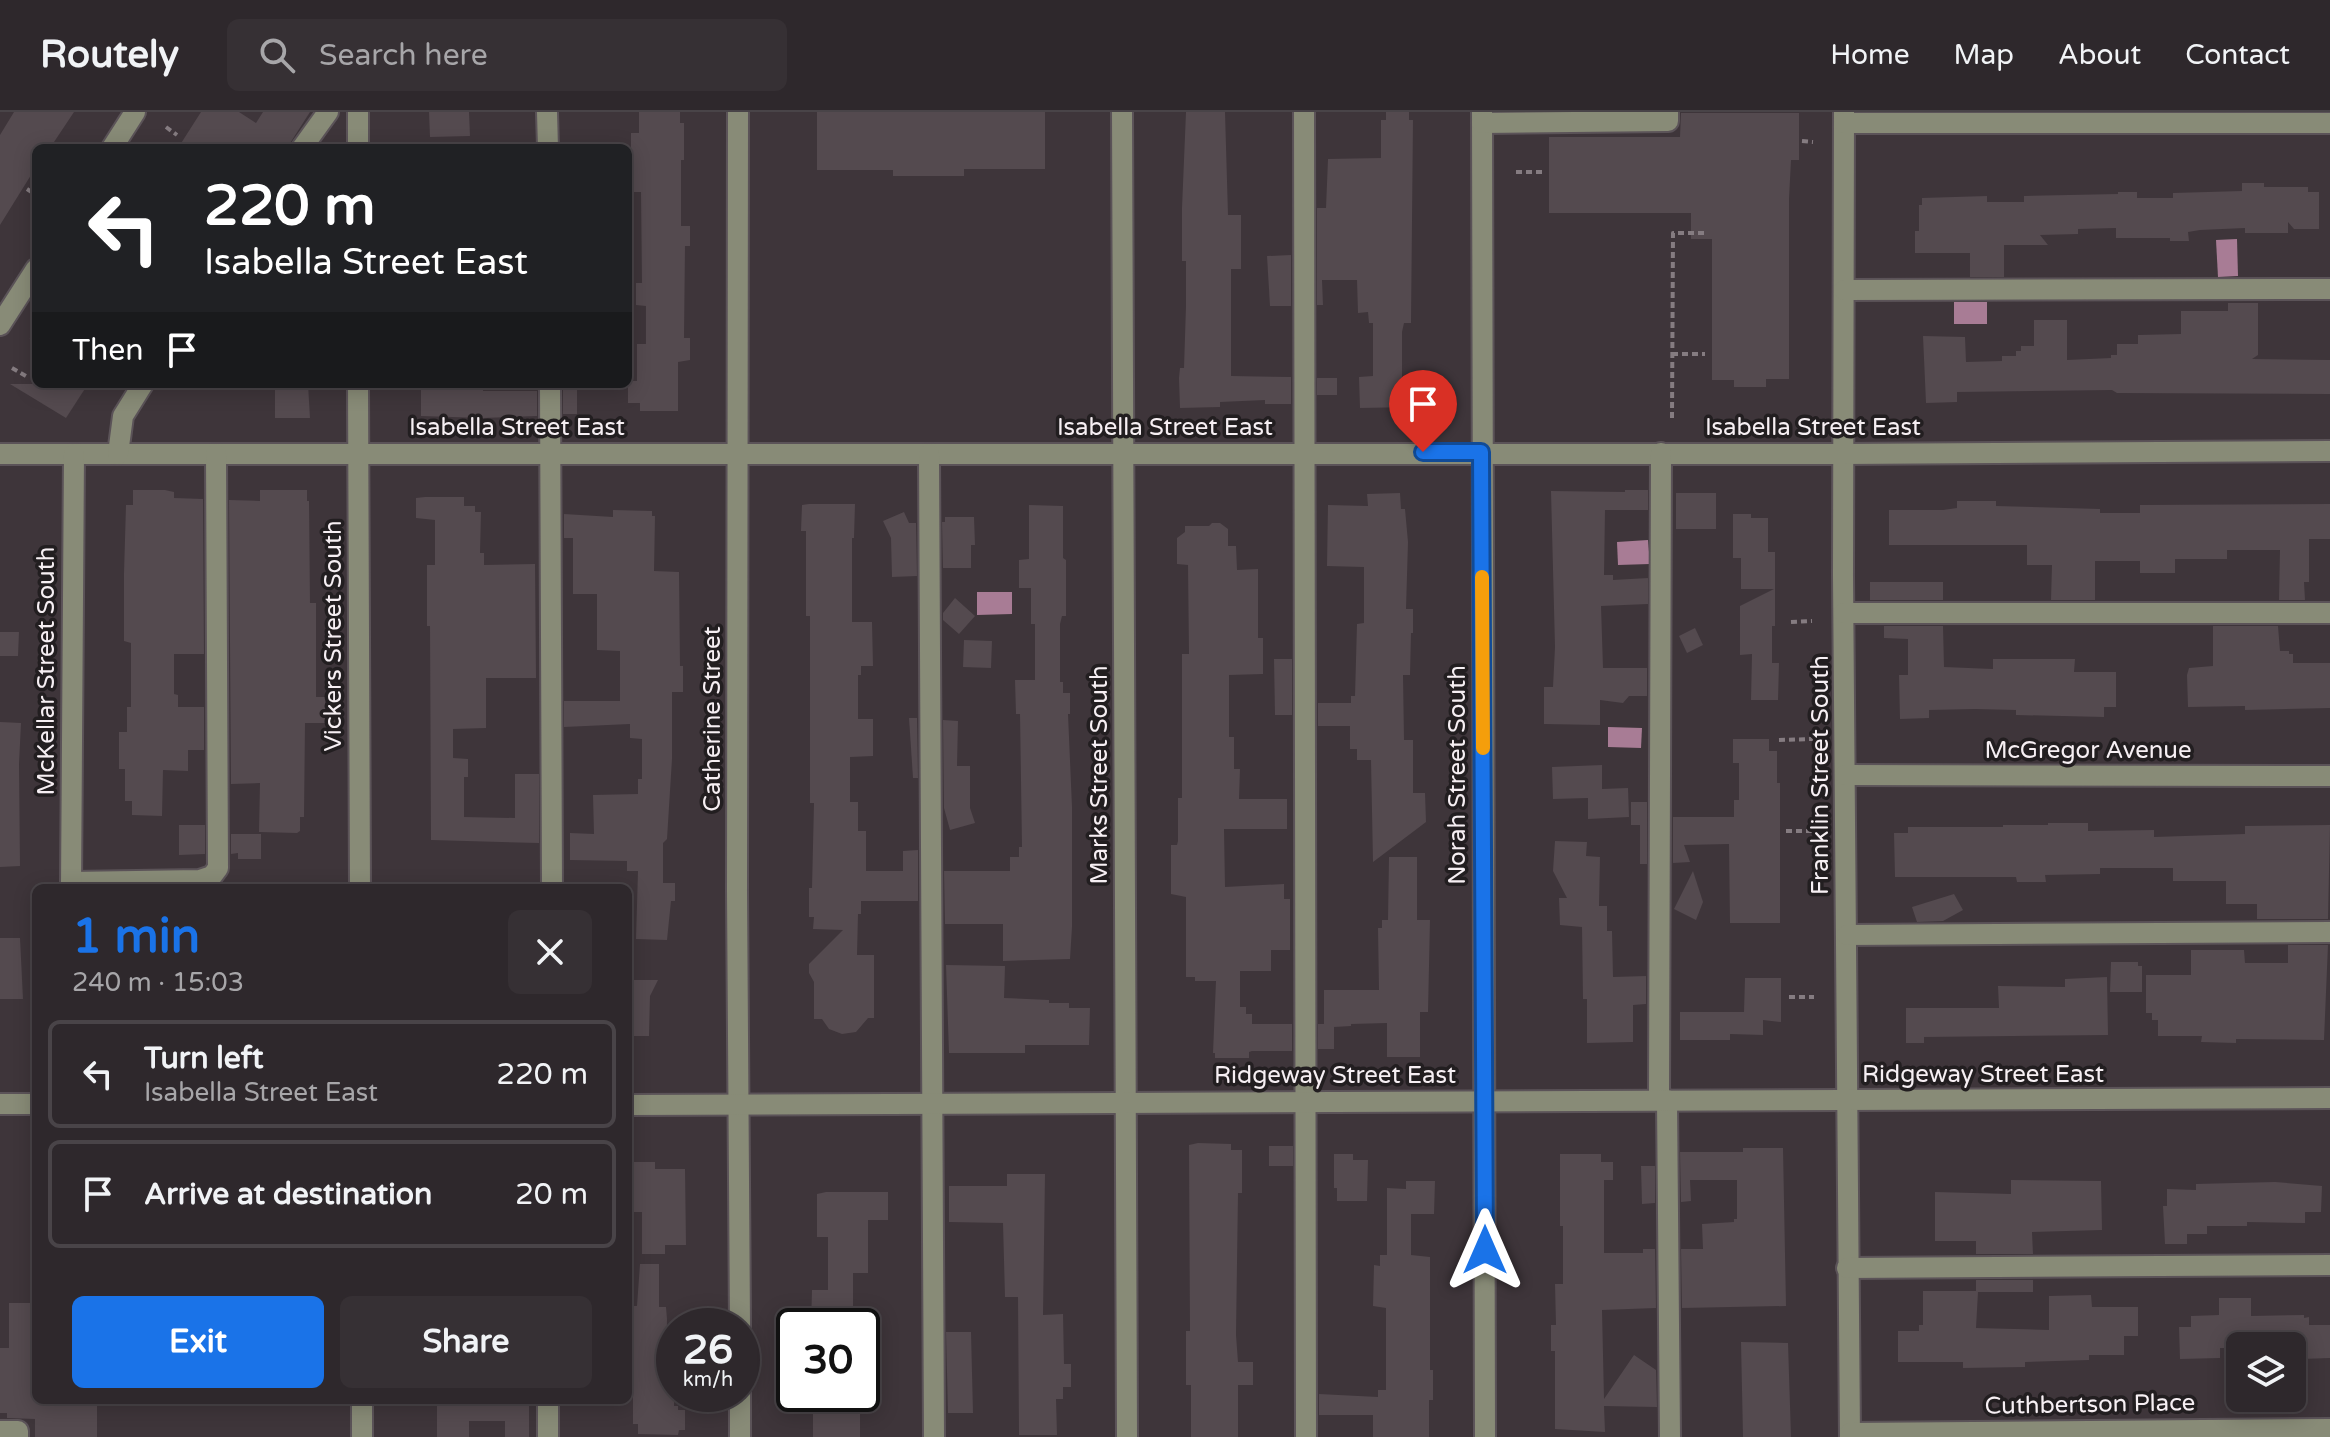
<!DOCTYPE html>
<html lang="en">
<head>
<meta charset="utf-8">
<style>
  :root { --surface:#2e282c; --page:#363034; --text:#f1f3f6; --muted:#a7a6a9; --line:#494448; --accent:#1a73e8 }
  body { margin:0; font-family:"Varela Round",sans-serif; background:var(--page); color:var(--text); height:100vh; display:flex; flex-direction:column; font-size:30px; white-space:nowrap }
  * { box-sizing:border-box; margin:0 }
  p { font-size:26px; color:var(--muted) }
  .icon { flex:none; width:44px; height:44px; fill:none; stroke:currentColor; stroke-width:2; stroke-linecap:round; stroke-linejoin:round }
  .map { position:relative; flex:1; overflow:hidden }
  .drawer { position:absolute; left:32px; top:772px; width:600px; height:520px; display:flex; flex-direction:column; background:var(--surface); border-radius:12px; box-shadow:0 4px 20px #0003,0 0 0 2px var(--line) }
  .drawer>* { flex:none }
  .top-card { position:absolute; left:32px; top:32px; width:600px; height:244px; border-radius:12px; box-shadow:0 4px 20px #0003,0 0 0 2px var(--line); background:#202124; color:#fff; overflow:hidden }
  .buttons { position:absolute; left:2226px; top:1220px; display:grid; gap:16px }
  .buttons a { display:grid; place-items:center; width:80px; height:80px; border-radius:12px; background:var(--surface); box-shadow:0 4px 20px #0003,0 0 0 2px var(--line); font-size:40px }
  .speed { position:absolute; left:656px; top:1196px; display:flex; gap:16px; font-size:40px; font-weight:700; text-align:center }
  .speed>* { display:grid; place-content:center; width:104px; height:104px; border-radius:50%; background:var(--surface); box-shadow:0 4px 20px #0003,0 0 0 2px var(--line); line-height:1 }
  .speed small { font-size:20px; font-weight:400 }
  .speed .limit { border:4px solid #111; border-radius:12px; background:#fff; color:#111 }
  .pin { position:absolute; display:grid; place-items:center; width:68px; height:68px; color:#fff; margin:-82px -34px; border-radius:50% 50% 50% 0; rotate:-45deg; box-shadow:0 0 8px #0007 }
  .pin .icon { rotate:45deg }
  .me { position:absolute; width:88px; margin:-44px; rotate:0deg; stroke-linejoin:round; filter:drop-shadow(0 0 6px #0008) }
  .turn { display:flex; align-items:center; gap:28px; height:168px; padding:0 40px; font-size:36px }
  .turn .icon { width:104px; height:104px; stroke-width:2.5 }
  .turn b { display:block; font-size:56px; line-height:68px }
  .then { display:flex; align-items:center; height:76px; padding:0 40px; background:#0003; gap:16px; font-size:30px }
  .round { display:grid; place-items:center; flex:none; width:84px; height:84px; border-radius:12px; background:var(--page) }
  .head { display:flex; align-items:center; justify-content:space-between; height:136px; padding:0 40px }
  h1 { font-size:48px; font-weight:700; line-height:60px; color:var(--accent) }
  .button { display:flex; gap:16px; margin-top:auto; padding:16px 40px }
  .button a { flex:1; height:92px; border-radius:12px; background:var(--accent); color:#fff; font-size:32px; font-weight:700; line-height:92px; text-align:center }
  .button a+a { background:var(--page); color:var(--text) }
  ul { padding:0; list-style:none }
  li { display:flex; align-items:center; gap:24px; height:108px; margin:0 16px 12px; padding:0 24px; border:4px solid var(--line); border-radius:12px }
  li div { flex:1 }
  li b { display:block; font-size:30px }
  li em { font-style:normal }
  header { display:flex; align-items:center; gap:48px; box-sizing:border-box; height:112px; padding:0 40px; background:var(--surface); border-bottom:2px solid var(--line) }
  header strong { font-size:38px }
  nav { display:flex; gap:44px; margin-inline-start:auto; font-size:28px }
  .search { width:560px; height:72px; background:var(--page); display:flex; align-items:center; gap:20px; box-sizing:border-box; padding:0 28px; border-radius:12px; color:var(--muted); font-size:30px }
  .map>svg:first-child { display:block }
  .water { fill:#a87c95 }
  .building { fill:#544a4f }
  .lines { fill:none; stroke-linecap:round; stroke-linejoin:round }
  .minor-casing { stroke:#5b5358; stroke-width:24 }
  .path { stroke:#857c81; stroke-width:4; stroke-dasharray:6 4; stroke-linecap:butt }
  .minor { stroke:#888b77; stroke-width:20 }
  .route-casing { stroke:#114b97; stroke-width:20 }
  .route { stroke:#1a73e8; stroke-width:14 }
  .slow { stroke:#f59e0b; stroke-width:14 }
  .labels { text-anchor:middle; stroke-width:7; stroke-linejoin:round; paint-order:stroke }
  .street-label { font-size:24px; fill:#f6eff3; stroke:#221e20 }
</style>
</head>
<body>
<header>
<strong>Routely</strong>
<div class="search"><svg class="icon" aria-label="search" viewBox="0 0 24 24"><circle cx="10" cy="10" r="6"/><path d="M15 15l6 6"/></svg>Search here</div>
<nav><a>Home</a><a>Map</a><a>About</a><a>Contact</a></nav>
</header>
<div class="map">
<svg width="2330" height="1325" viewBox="0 0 2330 1325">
  <rect width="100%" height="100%" fill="#3e353a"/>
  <g class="water">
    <path d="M2237 127 2238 164 2218 165 2216 128Z"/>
    <rect x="1954" y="190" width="33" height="22"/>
    <path d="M1648 428 1650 452 1618 453 1617 430Z"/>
    <path d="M977 480H1012V502L977 503Z"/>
    <path d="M1608 615 1642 616 1641 636 1608 635Z"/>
  </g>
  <g class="building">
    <path d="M14 0H74L50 36H36V55L0 113V23Z"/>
    <path d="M201 0H239L256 11 263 0H310L287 36H178Z"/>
    <path d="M429 0H469L470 24 430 25Z"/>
    <path d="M639 0H680V11H684V48H681V114H690V134H685L684 226H690V248L678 250V299H640V291H628V269H637V232H646V194L636 193V171H642L641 80H631V21H639Z"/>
    <path d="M817 0H1045V57H964V64H893V58H817Z"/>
    <path d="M1186 0H1225L1228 103H1241V157H1231V264L1291 265V292H1265V288L1220 290V295L1180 296 1179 266 1180 256H1184L1186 194V149H1182V96Z"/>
    <path d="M1386 0H1409V8H1413L1411 211H1404L1402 220V267H1412L1413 295 1360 296 1359 265 1373 264V211H1369L1368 200 1358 201 1357 168H1322L1323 193H1317V96H1326L1328 47 1381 46V8H1386Z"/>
    <path d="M1681 1H1799V48H1791L1789 87V267H1766V275H1734V268H1712V127H1691V101H1549V25H1680Z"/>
    <path d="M2242 71H2264V75H2308V80H2319V117H2294L2288 110V121H2245V116L2200 118 2188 120 2189 129H2170V126H2116V116L2078 117V122L2040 123 2048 133H2004V165H1970V141H1915V119H1919V93H1922V86L1987 84V90H2024V84L2118 82V80H2137V86H2173V81L2242 79Z"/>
    <path d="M1291 143V194H1270L1267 144Z"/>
    <path d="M2228 191H2258V243L2252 247 2330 248V282L2117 281 2112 278 1957 280V290L1926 291 1923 224 1965 225 1966 250 2002 249V244H2016V239H2021V234H2034V208H2067V248L2111 246V243H2117V232H2138V223L2181 222V199H2228Z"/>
    <rect x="1317" y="266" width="20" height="17"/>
    <path d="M10 272H88L66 306Z"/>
    <path d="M275 272H308L310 306H275Z"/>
    <path d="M421 272H483V279H537V304L483 306 421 304Z"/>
    <rect x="563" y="276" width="14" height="26"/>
    <path d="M133 378H165L174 380V386L203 387 204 542H174V582L178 583V595H204V638H188V659L163 658 162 704 132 703V689H125V657H119V620H127V595H131V531L124 529V462L126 393H133Z"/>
    <path d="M260 378H307V389H309L310 491H316V585H325V611H305L304 705H300V719L297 721 259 720 260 671 231 672 229 388 260 389Z"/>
    <path d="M1625 378H1648V398H1605L1604 463H1613V468L1648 466V492L1601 494 1603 556H1647V584H1629L1623 591 1600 588V613L1544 612V575H1553L1555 535 1551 379 1625 380Z"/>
    <path d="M1400 381 1401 397H1405L1408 430 1406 497H1413V521H1411L1410 563H1403L1404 628H1413V681H1425L1426 710 1373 750 1371 648H1357V637H1350V614H1318V591H1351V584H1355L1357 512 1364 511V455L1327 454 1328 393 1368 394 1367 382Z"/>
    <rect x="1676" y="381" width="40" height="36"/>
    <path d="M425 385H464V394H475V400H481L480 441H484V453L535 452 536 566H486V616L453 617V646L468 647V665H464V705L515 706V662H539V731L431 728 430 514H427V453H435V408L416 406V386Z"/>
    <path d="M1957 389H1996V394L2100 397V401H2140V393L2330 392V427H2309V470H2304L2305 488H2279L2280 438H2227V447H2175V461H2140V449H2095V488H2051L2052 453H2027V433H1889V398H1943L1957 396Z"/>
    <path d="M809 392H855L854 426H852V510H872L873 554H861V563H858V607H873V644L850 645V690H858V719H866V759H903V739L918 738V789H861V802H858L857 843H874V906H868L856 920 842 922 829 917 822 907H814V870L809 861V852L843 818 813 817 814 805H809V776H812L814 691H810V504H806V419H801L802 393Z"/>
    <path d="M1029 393 1063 394V446L1066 448V504H1062L1060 512V570H1063V581H1070V602H1068L1072 695V815L1070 847 1003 849V812H945L944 759H1010V745H1019V735H1022L1020 602H1016L1015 568H1035V512H1031V476H1019V448L1029 447Z"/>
    <path d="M613 398 652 399V404H655L654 459 679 460 680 554H683V580H672V647L667 727 663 731V771H675V789H671L667 828 636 827 638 759H627V749L570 748V721L594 722 593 683 638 682V667H642V627L630 626V612L564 615V589H620V539L597 538V482H573V426H564V402L613 405Z"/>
    <path d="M904 400 909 411H916L917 464 892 465 891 426 883 409Z"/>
    <path d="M1733 402H1751V406H1768V440H1775V514H1772V551H1779L1778 588H1751L1752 542 1740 543V494L1774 477H1741V446H1733Z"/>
    <path d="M945 405H974L975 433H971V456H943L942 410H945Z"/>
    <path d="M1212 411H1220L1228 417V434H1236L1237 458 1258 457V526H1263V562L1229 563V625H1234V657H1240L1239 687H1287V717H1224L1225 775 1284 772V787H1290V838H1271V859H1240V895H1246V902H1252V912H1292V939H1252L1249 940V946H1215V941H1213L1216 869H1195V865H1186V785L1171 782V733H1177L1178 729V686H1182V542H1189L1188 453 1177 452V426L1185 420V414H1209Z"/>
    <rect x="1870" y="470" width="73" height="18"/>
    <path d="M955 486 975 504 959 522 943 508V501Z"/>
    <path d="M1884 514H1943L1944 555 1993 557V547H2075L2074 560H2116V595H2104V605L2016 603V598L1975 597 1929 598V606L1900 607 1899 563H1908V527L1884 526Z"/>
    <path d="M2213 514H2278L2280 539H2289V542H2293V551H2330V596L2245 598V594L2188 595 2187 563 2189 556 2213 554Z"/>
    <path d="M1695 516 1703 533 1687 541 1679 524Z"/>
    <path d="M0 520H19L18 544H0Z"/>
    <path d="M964 528 992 529 991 556 963 555Z"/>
    <path d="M1274 547H1292V603H1275Z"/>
    <path d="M909 606H917L918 666H913Z"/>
    <path d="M943 608 958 609 957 654H970V696L975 711 950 718 944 696Z"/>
    <path d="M0 610 21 611 19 652 20 754 0 755Z"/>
    <path d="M1733 627H1769V639H1777V671H1780V811H1730L1729 732 1684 733 1690 750 1673 751V705H1734V688H1739V651H1733Z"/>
    <path d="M1602 653V677L1628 676 1629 705 1588 707V686L1553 687 1552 655Z"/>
    <path d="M1631 690H1647V752H1640V713H1631Z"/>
    <path d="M2048 711H2088V719L2154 718V725L2245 722V714L2330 713 2328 807H2257V792H2226V769H2173V756H2100V762L2045 763 2046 770H2017L2016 765H1895L1894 721H1908V715H2003V713H2048Z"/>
    <path d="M179 713H205V742L179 743Z"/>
    <path d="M231 722H261V747H238V741L231 742Z"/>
    <path d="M1555 729 1587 730 1586 744 1600 745 1599 794H1607V819H1612L1613 865 1646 864V892L1633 893V930L1587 931V887H1583L1582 815 1560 813 1559 786H1567L1553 759Z"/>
    <path d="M1389 745H1417V808H1430L1428 900H1420V945H1387V911L1351 912V914L1334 915V937H1318V912H1324V878H1379L1378 816H1382V808H1388Z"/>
    <path d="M1693 759 1703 790 1696 808 1674 797Z"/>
    <path d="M1954 782 1963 798 1943 809 1917 810 1912 795Z"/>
    <path d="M0 826H20L23 887H0Z"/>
    <path d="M2288 833H2328L2324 928 2236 927V931L2201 930 2202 924H2158V908H2152V901H2146V863H2191V838H2244L2245 851H2288Z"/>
    <path d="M2111 850H2138V854H2142V880H2110Z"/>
    <path d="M946 853 1005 854 1004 886 1049 888V891H1069V896H1090L1089 933H1025V941H949Z"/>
    <path d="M2107 865 2108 923 1924 925V931H1906V896H1999L1998 874 2065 875V867Z"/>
    <path d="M1745 866H1781V910L1763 908V923L1730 922V928H1680V900H1744Z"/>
    <path d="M628 868H658L650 884 649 924H628Z"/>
    <path d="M1198 1031 1231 1032V1038H1242V1081H1238L1236 1223 1238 1250H1253V1273H1238V1325H1191V1273H1186V1219H1190L1189 1033Z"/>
    <rect x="1269" y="1034" width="24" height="20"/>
    <path d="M1743 1036H1783L1786 1194 1682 1196 1681 1137H1703L1702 1112 1734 1110V1107H1737V1068H1690L1691 1089 1681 1090 1680 1040H1743Z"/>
    <path d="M1334 1042H1353V1048H1368L1367 1089H1337V1076H1334Z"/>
    <path d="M1560 1042H1601V1050H1613V1068H1604V1141H1643V1137H1655L1656 1196 1602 1198 1604 1287 1634 1243 1656 1258 1657 1295 1604 1294 1605 1320 1555 1317V1239H1551V1213H1556L1555 1172H1563V1114H1560Z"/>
    <path d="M628 1050H655V1057H685L686 1133H665V1142H642V1100H628Z"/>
    <path d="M1641 1054H1655V1091L1642 1092Z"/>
    <path d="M1007 1062H1045L1043 1203 1063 1202 1064 1252H1071V1275H1063V1287H1056L1057 1323H1019L1018 1185H1005L1003 1111 949 1110V1074H1007Z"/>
    <path d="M2011 1068 2101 1069 2102 1118 2032 1120 2033 1142H1976V1129H1935V1080L2011 1082Z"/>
    <path d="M1406 1069H1435L1434 1102H1411V1143L1430 1145V1258H1433V1288H1429V1325H1373V1303H1319V1282L1378 1285V1278H1386V1196L1373 1194 1374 1153 1380 1154V1143H1387V1076L1406 1077Z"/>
    <path d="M2275 1070 2322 1074 2321 1100H2305V1111L2247 1110V1114H2207V1122H2187V1132H2165L2163 1094H2167V1077L2196 1078V1072Z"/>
    <path d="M826 1080H888V1108H868V1161H853V1196H845V1214H811L812 1178H828V1125H817V1082Z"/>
    <path d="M640 1152H659V1195H666L667 1207 666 1265H674V1294H678V1298H685V1318H679L678 1323 638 1322V1312H633V1281H628V1194H637Z"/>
    <path d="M1976 1168H2033V1180H1978L1976 1216 2049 1218V1184L2091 1183 2092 1195H2138V1224H2124V1243H2089V1248L2025 1250V1255L1963 1256V1250H1898V1219H1919V1213H1923V1179H1976Z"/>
    <path d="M2219 1186H2251V1204L2304 1203V1206L2309 1205V1213H2330V1246L2302 1247 2301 1240H2292V1234H2232V1236H2220V1246L2180 1247 2179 1215H2191V1204L2219 1203Z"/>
    <path d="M9 1191H36V1288H97V1325H35V1307L7 1306V1301H0V1236H9Z"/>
    <path d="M946 1220H971L973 1301H948Z"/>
    <path d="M1741 1230 1788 1231 1791 1325H1743Z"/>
    <rect x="813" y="1282" width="47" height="43"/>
    <path d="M437 1288H529V1325H505V1309H469V1325H437Z"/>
  </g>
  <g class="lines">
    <defs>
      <g id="minor">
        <path d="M547 0 548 36"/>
        <path d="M738 0 737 779 740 1214"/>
        <path d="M1122 0 1127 1325"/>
        <path d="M1304 0 1306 1325"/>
        <path d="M1482 0 1485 1325"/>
        <path d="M1844 0 1843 464 1850 1325"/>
        <path d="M1482 11 1668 9V0"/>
        <path d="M1844 11H2330"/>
        <path d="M112 36 135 0"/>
        <path d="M302 36 328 0"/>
        <path d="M358 36V0"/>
        <path d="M1844 178 2330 177"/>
        <path d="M0 213 36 157"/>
        <path d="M358 272 360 776"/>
        <path d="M550 272 552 776"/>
        <path d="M0 342H1844L2330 339"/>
        <path d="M118 342 123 304 143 272"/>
        <path d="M929 342 934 1325"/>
        <path d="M1844 501H2330"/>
        <path d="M1845 663 2330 664"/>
        <path d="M71 770 200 768 212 764 218 756 216 342"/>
        <path d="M71 776 74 342"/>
        <path d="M1847 823 2330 820"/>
        <path d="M1659 988 1661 341"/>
        <path d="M1667 988 1670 1325"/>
        <path d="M0 992H36"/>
        <path d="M628 993 2330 986"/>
        <path d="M1847 1156 2330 1153"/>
        <path d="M740 1282V1325"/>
        <path d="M362 1288V1325"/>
        <path d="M548 1288V1325"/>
        <path d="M0 1319H18V1325"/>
        <path d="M1850 1321 2330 1317"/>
      </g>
    </defs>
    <use href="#minor" class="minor-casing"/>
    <g class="path">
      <path d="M166 15 177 23"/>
      <path d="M1802 29 1813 30"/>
      <path d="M1516 60H1546"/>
      <path d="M27 77 36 83"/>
      <path d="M31 225 36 229"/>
      <path d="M1672 242H1705"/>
      <path d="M12 256 26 264"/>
      <path d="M1672 306 1673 121H1704"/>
      <path d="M1791 510 1812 509"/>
      <path d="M1779 628 1813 627"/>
      <path d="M1786 719H1813"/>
      <path d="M1789 885H1814"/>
    </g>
    <use href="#minor" class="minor"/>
  </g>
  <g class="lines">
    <defs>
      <path id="route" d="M1423 340H1481L1485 1138"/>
    </defs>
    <use href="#route" class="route-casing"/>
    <use href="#route" class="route"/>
    <path class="slow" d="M1482 465 1483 636"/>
  </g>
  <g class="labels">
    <g class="street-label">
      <text x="517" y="323">Isabella Street East</text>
      <text x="1165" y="323">Isabella Street East</text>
      <text x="1813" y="323">Isabella Street East</text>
      <text transform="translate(333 524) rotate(-90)" y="8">Vickers Street South</text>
      <text transform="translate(46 559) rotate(-90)" y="8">McKellar Street South</text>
      <text transform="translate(712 607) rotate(-90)" y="8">Catherine Street</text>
      <text x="2088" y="646">McGregor Avenue</text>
      <text transform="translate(1099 663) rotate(-90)" y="8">Marks Street South</text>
      <text transform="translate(1457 663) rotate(-90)" y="8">Norah Street South</text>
      <text transform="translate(1820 663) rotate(-90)" y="8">Franklin Street South</text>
      <text x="1983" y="970">Ridgeway Street East</text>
      <text x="1335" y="971">Ridgeway Street East</text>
      <text transform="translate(2090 1292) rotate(-1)" y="8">Cuthbertson Place</text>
    </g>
  </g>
</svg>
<div class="buttons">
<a><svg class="icon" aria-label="layers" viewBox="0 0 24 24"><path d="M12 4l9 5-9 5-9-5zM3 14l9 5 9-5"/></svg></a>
</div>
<div class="speed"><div>26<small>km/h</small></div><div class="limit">30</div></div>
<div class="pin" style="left:1423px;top:340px;background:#d93025"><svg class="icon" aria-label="arrive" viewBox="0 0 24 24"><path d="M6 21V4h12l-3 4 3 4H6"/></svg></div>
<svg class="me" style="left:1485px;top:1138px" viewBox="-20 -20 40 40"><path d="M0-17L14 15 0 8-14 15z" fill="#1a73e8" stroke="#fff" stroke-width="4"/></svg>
<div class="top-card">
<div class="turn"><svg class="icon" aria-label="left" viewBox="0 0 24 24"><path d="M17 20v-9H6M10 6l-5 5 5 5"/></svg><div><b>220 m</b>Isabella Street East</div></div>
<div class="then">Then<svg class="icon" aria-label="arrive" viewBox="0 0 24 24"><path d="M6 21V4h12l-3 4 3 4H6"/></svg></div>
</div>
<section class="drawer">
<div class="head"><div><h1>1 min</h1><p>240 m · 15:03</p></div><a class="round"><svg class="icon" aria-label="close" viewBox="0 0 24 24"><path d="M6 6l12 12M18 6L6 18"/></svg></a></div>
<ul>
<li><svg class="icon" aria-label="left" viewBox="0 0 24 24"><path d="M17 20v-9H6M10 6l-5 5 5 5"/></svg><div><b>Turn left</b><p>Isabella Street East</p></div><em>220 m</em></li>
<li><svg class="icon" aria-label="arrive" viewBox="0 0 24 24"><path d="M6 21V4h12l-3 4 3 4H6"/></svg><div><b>Arrive at destination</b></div><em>20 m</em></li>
</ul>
<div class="button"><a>Exit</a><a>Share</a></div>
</section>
</div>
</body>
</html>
